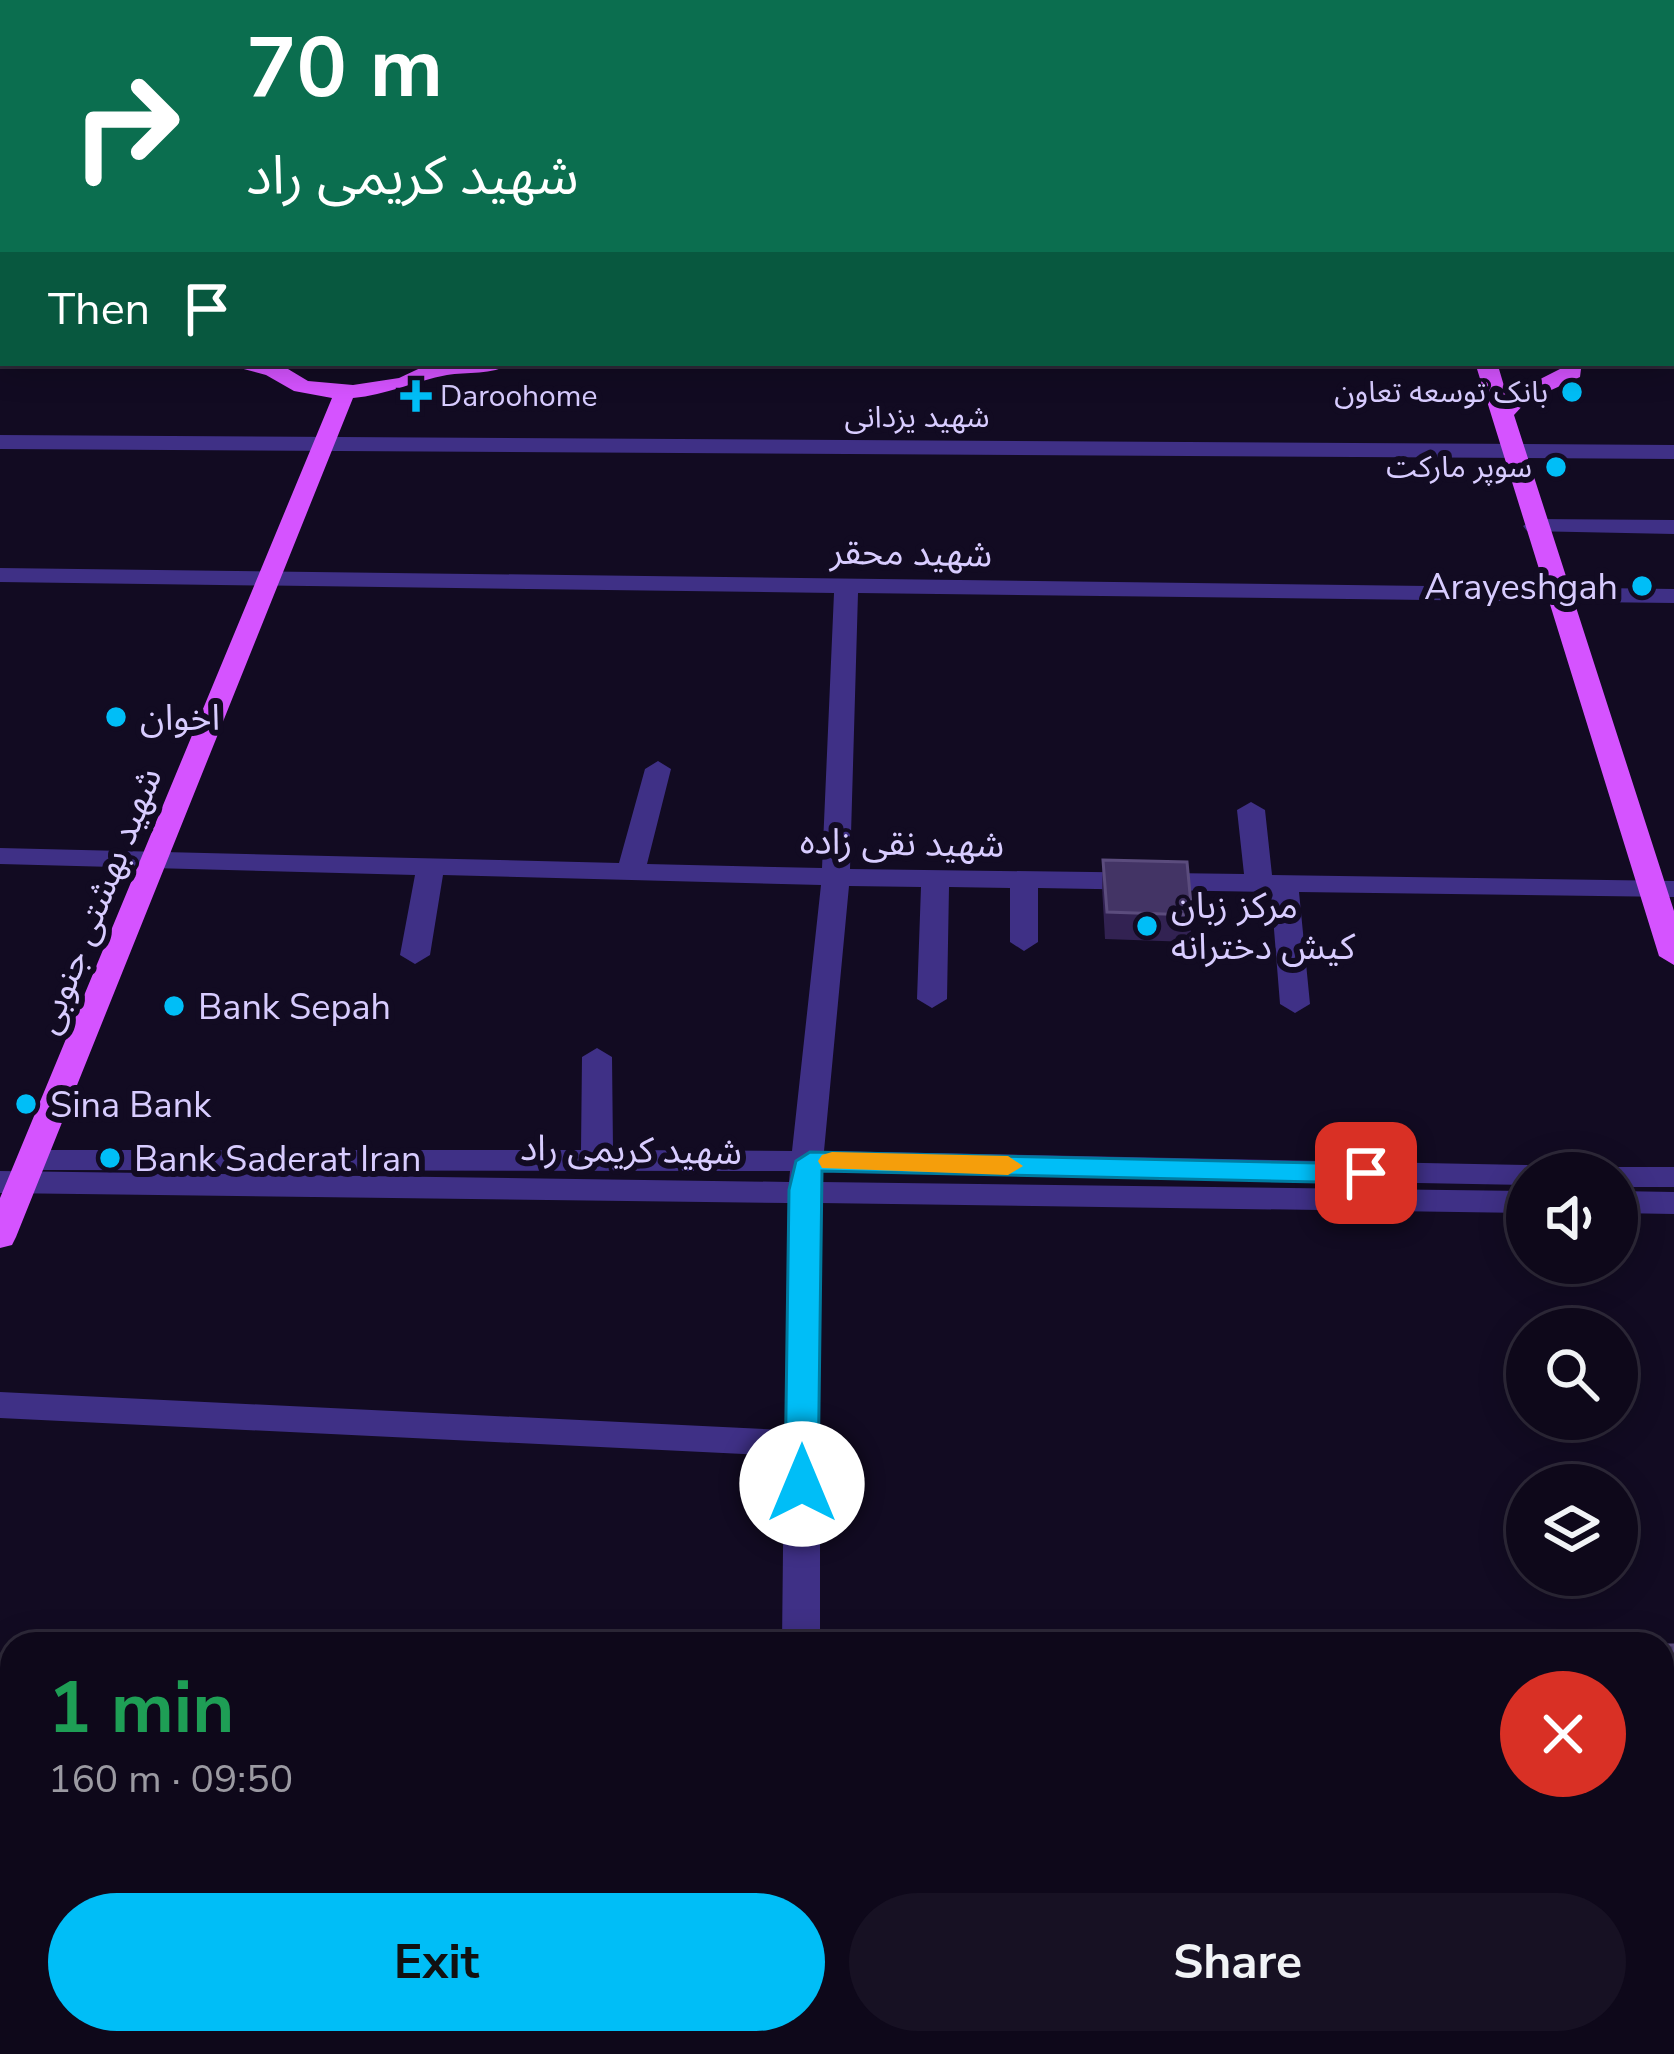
<!DOCTYPE html>
<html lang="en">
<head>
<meta charset="utf-8">
<style>
  :root { --surface:#0e081a; --page:#171123; --text:#f1f3f6; --muted:#9b9aa2; --line:#2e2939; --accent:#00bef7 }
  body { margin:0; font-family:"Nunito Sans","Noto Sans Arabic",sans-serif; background:var(--page); color:var(--text); height:100vh; display:flex; flex-direction:column; font-size:45px; white-space:nowrap }
  * { box-sizing:border-box; margin:0 }
  p { font-size:39px; color:var(--muted) }
  .icon { flex:none; width:66px; height:66px; fill:none; stroke:currentColor; stroke-width:2; stroke-linecap:round; stroke-linejoin:round }
  .map { position:relative; flex:1; overflow:hidden }
  .side { position:absolute; left:0px; top:1632px; width:1674px; height:423px; display:flex; flex-direction:column; background:var(--surface); border-radius:36px 36px 0 0; box-shadow:0 6px 30px #0003,0 0 0 3px var(--line) }
  .side>* { flex:none }
  .banner { position:absolute; left:0px; top:0px; width:1674px; height:366px; box-shadow:0 6px 30px #0003,0 0 0 3px var(--line); background:#0b6e4f; color:#fff; overflow:hidden }
  .buttons { position:absolute; left:1506px; top:1152px; display:grid; gap:24px }
  .buttons a { display:grid; place-items:center; width:132px; height:132px; border-radius:50%; background:var(--surface); box-shadow:0 6px 30px #0003,0 0 0 3px var(--line); font-size:60px }
  .pin { position:absolute; display:grid; place-items:center; width:102px; height:102px; color:#fff; margin:-51px; border-radius:24px; box-shadow:0 6px 18px #0006 }
  .me { position:absolute; width:132px; margin:-66px; rotate:0deg; stroke-linejoin:round; filter:drop-shadow(0 0 9px #0008) }
  .turn { display:flex; align-items:center; gap:42px; height:252px; padding:0 48px; font-size:54px }
  .turn .icon { width:156px; height:156px; stroke-width:2.5 }
  .turn b { display:block; font-size:84px; line-height:102px }
  .then { display:flex; align-items:center; height:114px; padding:0 48px; background:#0003; gap:24px; font-size:45px }
  .round { display:grid; place-items:center; flex:none; width:126px; height:126px; border-radius:63px; background:var(--page) }
  .headline { display:flex; align-items:center; justify-content:space-between; height:204px; padding:0 48px }
  h1 { font-size:72px; font-weight:700; line-height:90px; color:#1e9e55 }
  .cta { display:flex; gap:24px; margin-top:auto; padding:24px 48px }
  .cta a { flex:1; height:138px; border-radius:72px; background:var(--accent); color:#111; font-size:48px; font-weight:700; line-height:138px; text-align:center }
  .cta a+a { background:var(--page); color:var(--text) }
  .map>svg:first-child { display:block }
  .lines { fill:none; stroke-linecap:round; stroke-linejoin:round }
  .minor { fill:#3f3086; fill-rule:evenodd }
  .major { fill:#d553ff; fill-rule:evenodd }
  .wall { fill:#322252 }
  .building { fill:#433465; stroke:#5b4c7d; stroke-width:3 }
  .route { fill:#00bef7; stroke:#007ca1; stroke-width:3 }
  .slow { fill:#f59e0b }
  .poi-dot { fill:#00bef7; stroke:#120b22; stroke-width:4.5 }
  .labels { text-anchor:middle; stroke-width:12; stroke-linejoin:round; paint-order:stroke }
  .far-poi-label { font-size:30px; fill:#d8ccff; stroke:#120b22; text-anchor:end }
  .far-street-label { font-size:30px; fill:#d8ccff; stroke:#120b22 }
  .street-label { font-size:36px; fill:#d8ccff; stroke:#120b22 }
  .poi-label { font-size:36px; fill:#d8ccff; stroke:#120b22; text-anchor:start }
</style>
</head>
<body>
<div class="map">
<svg width="1674" height="2054" viewBox="0 0 1674 2054">
  <rect width="100%" height="100%" fill="#120b22"/>
  <g class="lines">
    <g class="minor">
      <path d="M324 0H338L339 3H323Z"/>
      <path d="M1204 0H1236V1L1206 3Z"/>
      <rect x="0" y="55" width="3" height="10"/>
      <rect x="1671" y="98" width="3" height="10"/>
      <rect x="1671" y="178" width="3" height="12"/>
      <path d="M0 435 1674 445V459L0 449Z"/>
      <path d="M1535 519 1674 520V534L1527 531 1523 526Z"/>
      <path d="M0 568 1674 589V603L858 593 850 869 1244 874 1237 810 1251 802 1265 810 1272 875 1674 881V897L1299 892 1310 1004 1295 1013 1280 1004 1271 892 1038 888V942L1024 951 1010 942V888L949 887 947 999 932 1008 917 999 921 887 849 886 824 1151 1527 1165 1542 1173H1527V1185L822 1172 821 1182 1527 1191V1213L820 1203V1644H782L784 1456 0 1418V1392L785 1430 788 1203 0 1193V1171L789 1182 790 1171 32 1170 16 1160 32 1150H581L582 1057 597 1048 612 1057 613 1150 792 1151 821 885 443 875 430 955 415 964 400 955 415 875 0 864V848L619 863 645 769 658 761 671 769 647 864 822 868 834 593 0 582Z"/>
      <path d="M1617 1167H1674V1187H1617V1173H1604Z"/>
      <path d="M1617 1191 1674 1192V1214L1617 1213Z"/>
      <path d="M188 2043H232L230 2054H186Z"/>
      <rect x="778" y="2043" width="44" height="11"/>
      <path d="M1115 2043H1159L1160 2054H1116Z"/>
    </g>
    <g class="major">
      <rect x="1454" y="0" width="16" height="3"/>
      <rect x="1671" y="345" width="3" height="12"/>
      <path d="M0 354 3 363 11 365 0 366Z"/>
      <path d="M221 363H278L308 381 353 385 399 378 431 363H512C495 375 467 372 447 375 415 381 386 395 353 398L16 1237 12 1245 0 1248V1198L332 398 294 391 266 375Z"/>
      <path d="M865 363H1613L1602 369H1581L1580 377 1527 401 1514 415 1674 911V965L1659 956 1477 369H876ZM1499 369H1560L1507 396Z"/>
    </g>
  </g>
  <g class="wall">
    <path d="M3 149V328H0V152Z"/>
    <path d="M1103 860 1192 915 1190 942 1105 939 1102 887Z"/>
    <path d="M1662 1645H1674V1826L1662 1825Z"/>
  </g>
  <g class="building">
    <path d="M1 149H3V283H0Z"/>
    <path d="M1103 860 1187 862 1192 915 1107 912Z"/>
    <path d="M1662 1645H1674V1767L1662 1766Z"/>
  </g>
  <path class="route" d="M810 1152 1366 1164 1381 1173 1366 1183 822 1171 818 1484 813 1492H790L785 1484 789 1190 796 1161Z"/>
  <path class="slow" d="M832 1152 1008 1156 1023 1166 1008 1175 822 1168 818 1161 822 1155Z"/>
  <g class="poi-dot">
    <circle cx="1572" cy="392" r="12"/>
    <path d="M410 378h12v12h12v12h-12v12h-12v-12h-12v-12h12z"/>
    <circle cx="1556" cy="467" r="12"/>
    <circle cx="1642" cy="586" r="12"/>
    <circle cx="116" cy="717" r="12"/>
    <circle cx="1147" cy="926" r="12"/>
    <circle cx="174" cy="1006" r="12"/>
    <circle cx="26" cy="1104" r="12"/>
    <circle cx="110" cy="1158" r="12"/>
  </g>
  <g class="labels">
    <g class="far-poi-label">
      <text x="1548" y="402">بانک توسعه تعاون</text>
      <text x="440" y="406" text-anchor="start">Daroohome</text>
      <text x="1532" y="477">سوپر مارکت</text>
    </g>
    <g class="far-street-label">
      <text x="917" y="427">شهید یزدانی</text>
    </g>
    <g class="street-label">
      <text transform="translate(911 552) rotate(1)" y="13">شهید محقر</text>
      <text transform="translate(902 842) rotate(1)" y="13">شهید نقی زاده</text>
      <text transform="translate(97 900) rotate(-68)" y="13">شهید بهشتی جنوبی</text>
      <text transform="translate(631 1149) rotate(1)" y="13">شهید کریمی راد</text>
    </g>
    <g class="poi-label">
      <text x="1618" y="599" text-anchor="end">Arayeshgah</text>
      <text x="140" y="730">اخوان</text>
      <text x="1171" y="918">مرکز زبان<tspan x="1171" dy="41">کیش دخترانه</tspan></text>
      <text x="198" y="1019">Bank Sepah</text>
      <text x="50" y="1117">Sina Bank</text>
      <text x="134" y="1171">Bank Saderat Iran</text>
    </g>
  </g>
</svg>
<div class="buttons">
<a><svg class="icon" aria-label="sound" viewBox="0 0 24 24"><path d="M4 9h4l5-4v14l-5-4H4zM17 9q2 3 0 6"/></svg></a>
<a><svg class="icon" aria-label="search" viewBox="0 0 24 24"><circle cx="10" cy="10" r="6"/><path d="M15 15l6 6"/></svg></a>
<a><svg class="icon" aria-label="layers" viewBox="0 0 24 24"><path d="M12 4l9 5-9 5-9-5zM3 14l9 5 9-5"/></svg></a>
</div>
<div class="pin" style="left:1366px;top:1173px;background:#d93025"><svg class="icon" aria-label="arrive" viewBox="0 0 24 24"><path d="M6 21V4h12l-3 4 3 4H6"/></svg></div>
<svg class="me" style="left:802px;top:1484px" viewBox="-20 -20 40 40"><circle r="19" fill="#fff"/><path d="M0-13L10 11 0 6-10 11z" fill="#00bef7"/></svg>
<div class="banner">
<div class="turn"><svg class="icon" aria-label="right" viewBox="0 0 24 24"><path d="M7 20v-9h11M14 6l5 5-5 5"/></svg><div><b>70 m</b>شهید کریمی راد</div></div>
<div class="then">Then<svg class="icon" aria-label="arrive" viewBox="0 0 24 24"><path d="M6 21V4h12l-3 4 3 4H6"/></svg></div>
</div>
<section class="side">
<div class="headline"><div><h1>1 min</h1><p>160 m · 09:50</p></div><a class="round" style="background:#d93025;color:#fff"><svg class="icon" aria-label="close" viewBox="0 0 24 24"><path d="M6 6l12 12M18 6L6 18"/></svg></a></div>
<div class="cta"><a>Exit</a><a>Share</a></div>
</section>
</div>
</body>
</html>
